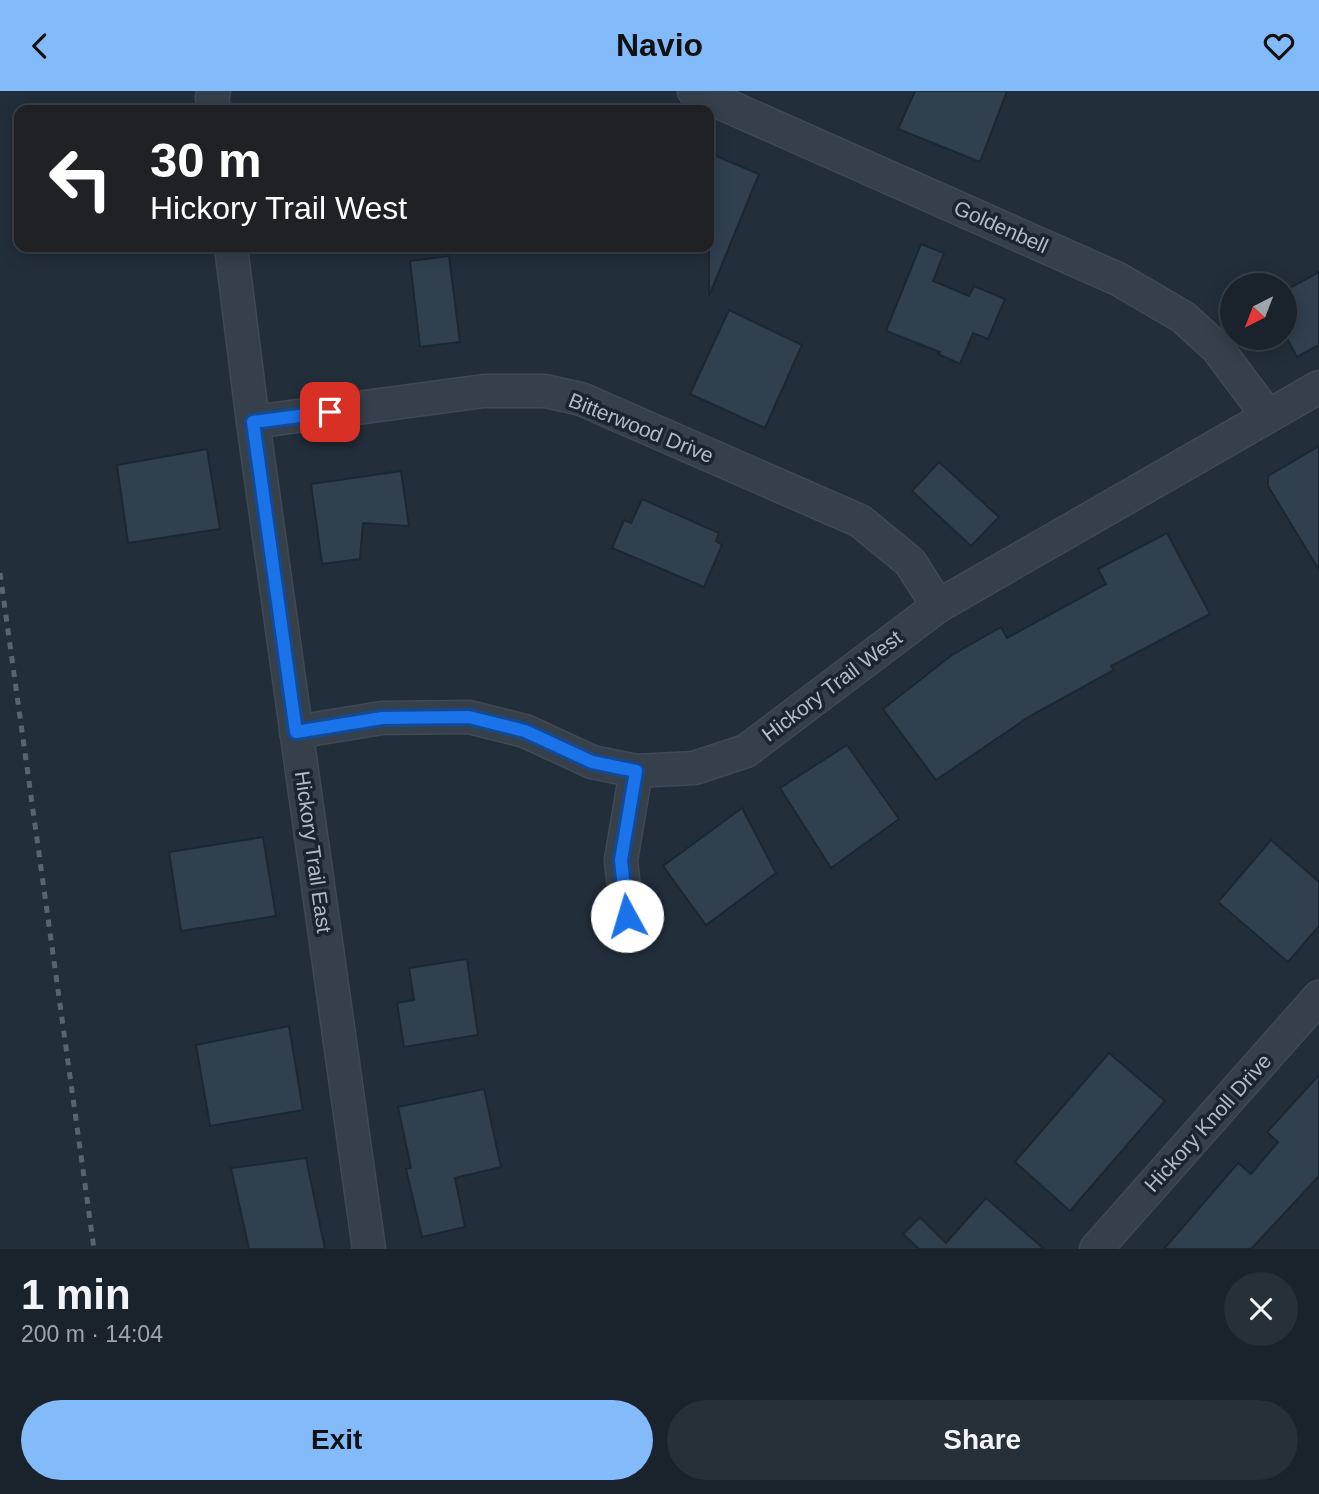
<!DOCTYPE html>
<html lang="en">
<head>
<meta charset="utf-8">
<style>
  :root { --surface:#1a222c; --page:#272f38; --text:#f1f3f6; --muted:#9fa4a9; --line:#383f48; --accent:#83baf9 }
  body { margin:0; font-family:Helvetica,sans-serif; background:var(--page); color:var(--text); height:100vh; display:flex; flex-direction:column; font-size:26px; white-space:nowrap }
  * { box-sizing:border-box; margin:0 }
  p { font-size:23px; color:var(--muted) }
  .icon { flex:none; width:38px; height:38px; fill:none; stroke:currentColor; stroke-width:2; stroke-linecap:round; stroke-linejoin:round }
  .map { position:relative; height:1158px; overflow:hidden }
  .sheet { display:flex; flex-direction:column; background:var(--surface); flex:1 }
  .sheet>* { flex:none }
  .guide { position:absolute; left:14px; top:14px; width:700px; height:147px; border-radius:14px; box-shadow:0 4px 18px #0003,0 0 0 2px var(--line); background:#202124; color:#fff; overflow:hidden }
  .needle { width:46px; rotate:222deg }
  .controls { position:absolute; left:1220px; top:182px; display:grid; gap:14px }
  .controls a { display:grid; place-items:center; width:77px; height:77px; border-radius:50%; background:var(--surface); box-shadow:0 4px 18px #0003,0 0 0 2px var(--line); font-size:35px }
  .pin { position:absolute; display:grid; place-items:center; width:60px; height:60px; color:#fff; margin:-30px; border-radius:14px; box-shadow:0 4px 10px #0006 }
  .me { position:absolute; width:77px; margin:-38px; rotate:354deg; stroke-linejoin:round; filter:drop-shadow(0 0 5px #0008) }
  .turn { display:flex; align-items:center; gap:24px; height:147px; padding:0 21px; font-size:32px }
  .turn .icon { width:91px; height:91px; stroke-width:2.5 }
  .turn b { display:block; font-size:49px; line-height:60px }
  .round { display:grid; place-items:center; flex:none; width:74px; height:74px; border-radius:37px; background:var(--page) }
  .summary { display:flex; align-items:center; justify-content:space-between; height:119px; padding:0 21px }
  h1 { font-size:42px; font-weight:700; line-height:52px }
  .cta { display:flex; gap:14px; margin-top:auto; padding:14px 21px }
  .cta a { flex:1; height:80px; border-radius:42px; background:var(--accent); color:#111; font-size:28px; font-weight:700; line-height:80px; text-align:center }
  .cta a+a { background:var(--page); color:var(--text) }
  header { display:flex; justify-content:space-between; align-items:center; height:91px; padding:0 21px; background:var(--accent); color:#111; font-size:32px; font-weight:700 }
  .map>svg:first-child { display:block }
  .building { fill:#30404f; stroke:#1d2731; stroke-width:2 }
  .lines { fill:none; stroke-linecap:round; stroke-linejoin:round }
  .minor-casing { stroke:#3f4954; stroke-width:35 }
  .minor { stroke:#35404b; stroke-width:32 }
  .rail { stroke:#576472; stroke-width:5; stroke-dasharray:7 7; stroke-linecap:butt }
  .route-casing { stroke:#114b97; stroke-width:18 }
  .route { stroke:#1a73e8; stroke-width:12 }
  .labels { text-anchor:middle; stroke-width:7; stroke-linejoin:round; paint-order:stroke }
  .street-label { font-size:21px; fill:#b0bbc7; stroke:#1b252f }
</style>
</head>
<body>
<header><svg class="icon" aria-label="back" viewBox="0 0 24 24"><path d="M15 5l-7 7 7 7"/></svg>Navio<svg class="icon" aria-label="heart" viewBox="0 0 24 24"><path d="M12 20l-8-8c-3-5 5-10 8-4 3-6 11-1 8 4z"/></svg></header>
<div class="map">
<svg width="1319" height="1158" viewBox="0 0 1319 1158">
  <rect width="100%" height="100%" fill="#222e3a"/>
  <g class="building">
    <path d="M915 0H1007L980 71 898 38Z"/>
    <path d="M709 62 759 83 709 205Z"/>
    <path d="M921 153 944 162 933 190 969 205 974 195 1005 208 988 248 973 242 960 273 938 263 940 261 886 240Z"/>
    <path d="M449 165 460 251 420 256 410 170Z"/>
    <path d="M1319 181V254L1297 266 1284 242V200Z"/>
    <path d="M729 219 802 254 765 337 690 303Z"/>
    <path d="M1319 355V479L1268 395V385Z"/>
    <path d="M207 358 220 438 128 452 117 374Z"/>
    <path d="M939 371 999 426 971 455 912 400Z"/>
    <path d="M401 380 409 435 363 432 360 468 322 473 311 393Z"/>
    <path d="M642 408 719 442 716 450 722 454 704 496 612 457 624 429 631 432Z"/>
    <path d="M1167 442 1210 523 1111 575 1114 579 1030 625 936 689 883 618 952 564 1001 536 1007 547 1106 493 1098 478Z"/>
    <path d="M847 654 899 728 831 777 780 697Z"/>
    <path d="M742 717 776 782 706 834 663 775Z"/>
    <path d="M263 746 276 825 181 840 169 761Z"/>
    <path d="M1271 749 1319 791V835L1288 871 1218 811Z"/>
    <path d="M467 868 478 944 404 956 397 912 414 909 409 877Z"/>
    <path d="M289 935 303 1019 210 1035 196 954Z"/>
    <path d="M1109 962 1165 1010 1070 1120 1015 1071Z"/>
    <path d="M1319 984V1085L1251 1158H1164L1238 1072 1251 1083 1278 1051 1267 1041Z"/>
    <path d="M484 998 501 1076 455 1087 465 1136 422 1146 406 1078 411 1077 398 1016Z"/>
    <path d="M306 1067 325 1158H249L231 1077Z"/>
    <path d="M986 1107 1044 1158H919L903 1143 920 1126 946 1152Z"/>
  </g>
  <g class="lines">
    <defs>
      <g id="minor">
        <path d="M694 0 1118 188 1183 226 1217 257 1268 325"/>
        <path d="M214 19 212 6 214 0"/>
        <path d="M231 156 253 331 369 1158"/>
        <path d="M253 331 484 300H545L581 308 860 430 910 471 938 515"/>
        <path d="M296 641 382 627 469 626 525 640 592 671 636 680 694 677 746 660 938 515 1319 296"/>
        <path d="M631 830 627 825 621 769 636 680"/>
        <path d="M1096 1158 1319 906"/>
      </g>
    </defs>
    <use href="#minor" class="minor-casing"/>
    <use href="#minor" class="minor"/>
    <path class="rail" d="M0 482 94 1158"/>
  </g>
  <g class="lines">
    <defs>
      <path id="route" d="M330 321 253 331 296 641 382 627 469 626 525 640 592 671 636 680 621 769 627 825"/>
    </defs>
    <use href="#route" class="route-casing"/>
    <use href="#route" class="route"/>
  </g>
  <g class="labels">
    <g class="street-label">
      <text transform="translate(1001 136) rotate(24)" y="7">Goldenbell</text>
      <text transform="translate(641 337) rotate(22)" y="7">Bitterwood Drive</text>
      <text transform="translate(832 595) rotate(-37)" y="7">Hickory Trail West</text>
      <text transform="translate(313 761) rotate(82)" y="7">Hickory Trail East</text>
      <text transform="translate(1208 1032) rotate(-48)" y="7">Hickory Knoll Drive</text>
    </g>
  </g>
</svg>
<div class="controls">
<a><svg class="needle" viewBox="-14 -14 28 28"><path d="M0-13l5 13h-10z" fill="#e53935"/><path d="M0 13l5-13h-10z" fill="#9fa4a9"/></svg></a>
</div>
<div class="pin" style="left:330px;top:321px;background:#d93025"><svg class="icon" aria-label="arrive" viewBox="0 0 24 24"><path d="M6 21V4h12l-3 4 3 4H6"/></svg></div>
<svg class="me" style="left:627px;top:825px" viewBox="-20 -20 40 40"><circle r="19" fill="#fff"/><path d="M0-13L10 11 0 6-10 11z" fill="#1a73e8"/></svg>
<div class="guide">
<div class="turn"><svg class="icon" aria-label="left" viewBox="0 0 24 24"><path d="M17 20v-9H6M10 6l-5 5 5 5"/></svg><div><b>30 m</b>Hickory Trail West</div></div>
</div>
</div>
<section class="sheet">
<div class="summary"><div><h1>1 min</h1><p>200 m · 14:04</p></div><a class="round"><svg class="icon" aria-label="close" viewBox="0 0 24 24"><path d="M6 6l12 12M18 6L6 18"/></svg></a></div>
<div class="cta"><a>Exit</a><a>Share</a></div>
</section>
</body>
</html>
